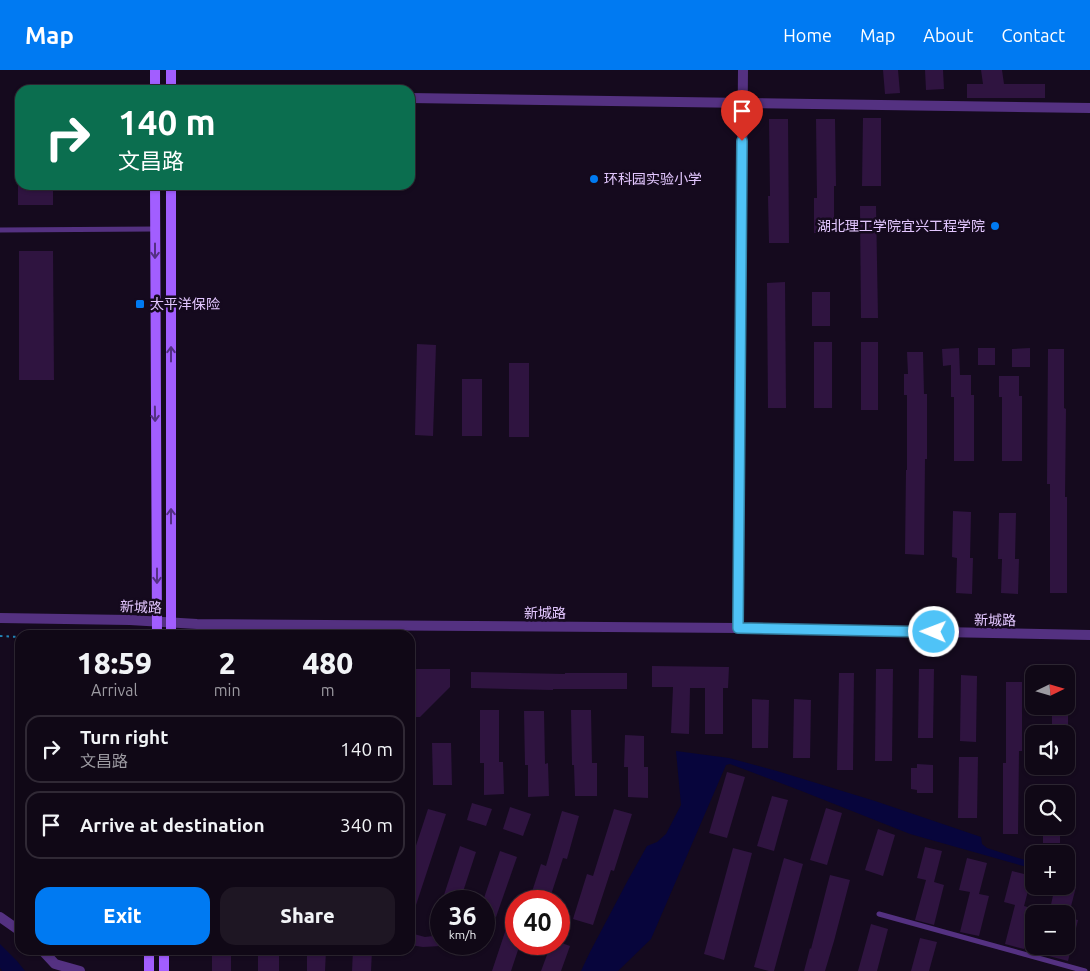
<!DOCTYPE html>
<html lang="en">
<head>
<meta charset="utf-8">
<style>
  :root { --surface:#100816; --page:#1e1623; --text:#f1f3f6; --muted:#9c9aa1; --line:#302935; --accent:#007af2 }
  body { margin:0; font-family:Ubuntu,"Noto Sans SC",sans-serif; background:var(--page); color:var(--text); height:100vh; display:flex; flex-direction:column; font-size:19px; white-space:nowrap }
  * { box-sizing:border-box; margin:0 }
  p { font-size:16px; color:var(--muted) }
  .icon { flex:none; width:28px; height:28px; fill:none; stroke:currentColor; stroke-width:2; stroke-linecap:round; stroke-linejoin:round }
  .map { position:relative; flex:1; overflow:hidden }
  .panel { position:absolute; left:15px; top:560px; width:400px; height:325px; display:flex; flex-direction:column; background:var(--surface); border-radius:15px; box-shadow:0 1px 4px #0004,0 0 0 1px var(--line) }
  .panel>* { flex:none }
  .top-card { position:absolute; left:15px; top:15px; width:400px; height:105px; border-radius:15px; box-shadow:0 1px 4px #0004,0 0 0 1px var(--line); background:#0b6e4f; color:#fff; overflow:hidden }
  .needle { width:32px; rotate:85deg }
  .controls { position:absolute; left:1025px; top:595px; display:grid; gap:10px }
  .controls a { display:grid; place-items:center; width:50px; height:50px; border-radius:10px; background:var(--surface); box-shadow:0 1px 4px #0004,0 0 0 1px var(--line); font-size:25px }
  .speed { position:absolute; left:430px; top:820px; display:flex; gap:10px; font-size:25px; font-weight:700; text-align:center }
  .speed>* { display:grid; place-content:center; width:65px; height:65px; border-radius:50%; background:var(--surface); box-shadow:0 1px 4px #0004,0 0 0 1px var(--line); line-height:1 }
  .speed small { font-size:12px; font-weight:400 }
  .speed .limit { border:8px solid #d22; background:#fff; color:#111 }
  .pin { position:absolute; display:grid; place-items:center; width:42px; height:42px; color:#fff; margin:-51px -21px; border-radius:50% 50% 50% 0; rotate:-45deg; box-shadow:0 0 5px #0007 }
  .pin .icon { rotate:45deg }
  .me { position:absolute; width:55px; margin:-28px; rotate:271deg; stroke-linejoin:round; filter:drop-shadow(0 0 4px #0008) }
  .turn { display:flex; align-items:center; gap:18px; height:105px; padding:0 20px; font-size:22px }
  .turn .icon { width:65px; height:65px; stroke-width:2.5 }
  .turn b { display:block; font-size:35px; line-height:42px }
  .eta { display:flex; justify-content:space-evenly; align-items:center; height:85px; text-align:center }
  .eta b { font-size:30px; font-weight:800; line-height:35px }
  .cta { display:flex; gap:10px; margin-top:auto; padding:10px 20px }
  .cta a { flex:1; height:58px; border-radius:15px; background:var(--accent); color:#fff; font-size:20px; font-weight:800; line-height:58px; text-align:center }
  .cta a+a { background:var(--page); color:var(--text) }
  ul { padding:0; list-style:none }
  li { display:flex; align-items:center; gap:15px; height:68px; margin:0 10px 8px; padding:0 10px; border:2px solid var(--line); border-radius:15px }
  li div { flex:1 }
  li b { display:block; font-size:19px }
  li em { font-style:normal }
  header { display:flex; align-items:center; gap:30px; box-sizing:border-box; height:70px; padding:0 25px; background:var(--accent); color:#fff }
  header strong { font-size:24px }
  nav { display:flex; gap:28px; margin-inline-start:auto; font-size:18px }
  .map>svg:first-child { display:block }
  .water { fill:#07053c }
  .building { fill:#2f1440 }
  .lines { fill:none; stroke-linecap:round; stroke-linejoin:round }
  .path { stroke:#2385b7; stroke-width:2; stroke-dasharray:2.5 4; stroke-linecap:butt }
  .service { stroke:#543181; stroke-width:5 }
  .minor { stroke:#543181; stroke-width:10 }
  .tertiary { stroke:#543181; stroke-width:10 }
  .secondary { stroke:#a25eff; stroke-width:10 }
  .oneway { stroke:#543083 }
  .route-casing { stroke:#337fa1; stroke-width:12 }
  .route { stroke:#4fc3f7; stroke-width:9 }
  .poi-dot { fill:#007af2; stroke:#150a1e; stroke-width:2 }
  .labels { text-anchor:middle; stroke-width:5; stroke-linejoin:round; paint-order:stroke }
  .poi-label { font-size:14px; fill:#e3c7ff; stroke:#150a1e; text-anchor:start }
  .street-label { font-size:14px; fill:#e3c7ff; stroke:#150a1e }
</style>
</head>
<body>
<header>
<strong>Map</strong>
<nav><a>Home</a><a>Map</a><a>About</a><a>Contact</a></nav>
</header>
<div class="map">
<svg width="1090" height="901" viewBox="0 0 1090 901">
  <rect width="100%" height="100%" fill="#150a1e"/>
  <g class="water">
    <path d="M676 681 729 688 777 701 875 731 981 767 982 774 987 778 1034 793V799L910 764 799 720 730 694 726 695 651 869 618 901H581L590 882 628 810 647 776 657 772 666 764 681 735Z"/>
    <path d="M0 874 17 891 25 901H2L0 898Z"/>
  </g>
  <g class="building">
    <path d="M883 0H898L900 23 885 24Z"/>
    <path d="M925 0H943L944 19 926 20Z"/>
    <path d="M981 0H1002L1004 14H1045V28H967V14H983Z"/>
    <path d="M863 48H881V116H862Z"/>
    <path d="M769 49H788L789 173H769L768 126H770Z"/>
    <path d="M816 49H835L836 116H834V163H814V128H817Z"/>
    <rect x="18" y="115" width="35" height="20"/>
    <path d="M860 136H876L878 248H861Z"/>
    <path d="M19 181H53L54 310H19Z"/>
    <path d="M785 212 786 338H768L767 213Z"/>
    <rect x="812" y="222" width="18" height="34"/>
    <rect x="814" y="272" width="18" height="66"/>
    <rect x="861" y="272" width="17" height="68"/>
    <path d="M417 274 436 275 433 366 415 365Z"/>
    <path d="M959 278 960 305H971V325H974V391H954V327H951V295L943 296 942 279Z"/>
    <rect x="978" y="278" width="17" height="17"/>
    <path d="M1030 278V297H1012V279Z"/>
    <path d="M1048 279H1064V338L1066 339 1065 427H1067V523H1050V414H1047Z"/>
    <path d="M907 282H923L924 324H927V389H925L924 485 905 484 906 400H907V325H904V304H908Z"/>
    <rect x="509" y="293" width="20" height="74"/>
    <path d="M999 306H1019V326H1022V391H1002V327H999Z"/>
    <rect x="462" y="309" width="20" height="57"/>
    <path d="M953 441 971 442 970 488H973L972 524 956 523 957 488 952 487Z"/>
    <path d="M999 443H1016L1015 489H1019L1018 524 1001 523 1002 489H998Z"/>
    <path d="M652 596 729 597 728 618H723V664H705V618H690L689 664 671 663 673 617H652Z"/>
    <path d="M410 599H450V617L420 647H410Z"/>
    <path d="M876 599H893L892 691H875Z"/>
    <path d="M919 599H934L933 668H918Z"/>
    <path d="M471 602 565 604V603H627V619H553V620L471 618Z"/>
    <path d="M839 603H854L853 700H837Z"/>
    <path d="M961 605 977 606 976 672 960 671Z"/>
    <path d="M1006 612H1022V681H1019L1018 764H1003V693H1006Z"/>
    <path d="M752 629 769 630 768 678H752Z"/>
    <path d="M794 629 811 630 810 688H793Z"/>
    <rect x="1052" y="636" width="16" height="28"/>
    <path d="M480 640H499V692H503L504 724 484 725V693H480Z"/>
    <path d="M571 640H591L592 693H597V726H575L574 695H572Z"/>
    <path d="M524 641H544L545 694 548 693 549 726 528 727V695H525Z"/>
    <path d="M625 665 644 666V697H648V728L628 727V697H624Z"/>
    <path d="M432 673H451L452 715H433Z"/>
    <path d="M959 687H978L977 748H958Z"/>
    <path d="M917 694 933 695V723H917V720L911 719V698H917Z"/>
    <path d="M727 702 745 707 727 768 709 763Z"/>
    <path d="M1044 715 1061 716 1060 724H1044Z"/>
    <path d="M772 726 788 730 774 781 757 776Z"/>
    <path d="M472 733 492 739 486 756 467 750Z"/>
    <path d="M510 737 531 744 523 766 503 759Z"/>
    <path d="M826 738 842 743 827 795 810 790Z"/>
    <path d="M428 739 446 744 416 835 410 833V794Z"/>
    <path d="M614 739 632 744 614 801 611 800 593 855 573 849 587 804 593 806Z"/>
    <path d="M562 741 579 746 567 789 563 788 549 831H529L541 794 546 796Z"/>
    <rect x="1043" y="756" width="17" height="17"/>
    <path d="M878 759 895 765 883 806 865 800Z"/>
    <path d="M460 776 476 782 460 831H453L443 828Z"/>
    <path d="M925 777 942 781 934 812 944 815 934 855 915 850 926 810 917 808Z"/>
    <path d="M733 778 752 783 724 890 704 884Z"/>
    <path d="M500 781 517 787 496 847 484 843V828Z"/>
    <path d="M784 788 803 794 774 901H769L754 897Z"/>
    <path d="M967 788 987 793 979 824 989 826 979 866 960 862 970 822 959 820Z"/>
    <path d="M1012 801 1032 806 1024 836 1034 839 1024 879 1005 874 1015 835 1004 832Z"/>
    <path d="M830 805 850 810 834 871 825 901H804L810 878 811 879Z"/>
    <path d="M1066 815 1076 817 1069 844H1049L1055 816H1066Z"/>
    <path d="M1066 847 1078 850 1068 891 1049 886 1051 876H1066Z"/>
    <path d="M871 854 888 859 877 901H858Z"/>
    <path d="M507 856 516 859V874H520L511 901H492Z"/>
    <path d="M410 863 425 867 441 865V876L423 877 410 875Z"/>
    <path d="M920 868 937 872 929 901H911Z"/>
    <path d="M559 872 570 876 561 901H541L551 874H559Z"/>
    <rect x="212" y="880" width="19" height="21"/>
    <rect x="258" y="880" width="21" height="21"/>
    <path d="M307 880H326L325 901H307Z"/>
    <path d="M353 880H372L371 901H352Z"/>
  </g>
  <g class="lines">
    <path class="path" d="M0 566 20 567"/>
    <g class="service">
      <path d="M0 160 155 159"/>
      <path d="M879 844 1085 901"/>
    </g>
    <g class="minor">
      <path d="M0 847 20 861"/>
      <path d="M42 880 55 894 80 901"/>
    </g>
    <g class="tertiary">
      <path d="M410 28 1090 38"/>
      <path d="M0 548 130 550 197 554 738 558 1090 565"/>
      <path d="M738 558 743 0"/>
    </g>
    <g class="secondary">
      <path d="M171 0V20"/>
      <path d="M155 20V0"/>
      <path d="M155 115 157 565"/>
      <path d="M171 565V115"/>
      <path d="M149 901V880"/>
      <path d="M164 901V880"/>
    </g>
  </g>
  <defs><path id="oneway-shaft" d="M-6 0H5M1.5-3L5.5 0L1.5 3" fill="none" stroke-width="1.6" stroke-linecap="round" stroke-linejoin="round" transform="scale(1.25)"/></defs>
  <g class="oneway">
    <use href="#oneway-shaft" transform="translate(155 181) rotate(90)"/>
    <use href="#oneway-shaft" transform="translate(171 284) rotate(-90)"/>
    <use href="#oneway-shaft" transform="translate(155 344) rotate(89)"/>
    <use href="#oneway-shaft" transform="translate(171 446) rotate(-90)"/>
    <use href="#oneway-shaft" transform="translate(157 506) rotate(90)"/>
  </g>
  <g class="lines">
    <defs>
      <path id="route" d="M742 71 738 558 934 562"/>
    </defs>
    <use href="#route" class="route-casing"/>
    <use href="#route" class="route"/>
  </g>
  <g class="poi-dot">
    <circle cx="594" cy="109" r="5"/>
    <circle cx="995" cy="156" r="5"/>
    <rect x="135" y="229" width="10" height="10" rx="2.5"/>
  </g>
  <g class="labels">
    <g class="poi-label">
      <text x="604" y="114">环科园实验小学</text>
      <text x="985" y="161" text-anchor="end">湖北理工学院宜兴工程学院</text>
      <text x="150" y="239">太平洋保险</text>
    </g>
    <g class="street-label">
      <text transform="translate(141 537) rotate(2)" y="5">新城路</text>
      <text x="545" y="548">新城路</text>
      <text transform="translate(995 550) rotate(1)" y="5">新城路</text>
    </g>
  </g>
</svg>
<div class="controls">
<a><svg class="needle" viewBox="-14 -14 28 28"><path d="M0-13l5 13h-10z" fill="#e53935"/><path d="M0 13l5-13h-10z" fill="#9c9aa1"/></svg></a>
<a><svg class="icon" aria-label="sound" viewBox="0 0 24 24"><path d="M4 9h4l5-4v14l-5-4H4zM17 9q2 3 0 6"/></svg></a>
<a><svg class="icon" aria-label="search" viewBox="0 0 24 24"><circle cx="10" cy="10" r="6"/><path d="M15 15l6 6"/></svg></a>
<a>+</a>
<a>−</a>
</div>
<div class="speed"><div>36<small>km/h</small></div><div class="limit">40</div></div>
<div class="pin" style="left:742px;top:71px;background:#d93025"><svg class="icon" aria-label="arrive" viewBox="0 0 24 24"><path d="M6 21V4h12l-3 4 3 4H6"/></svg></div>
<svg class="me" style="left:934px;top:562px" viewBox="-20 -20 40 40"><circle r="17" fill="#4fc3f7" stroke="#fff" stroke-width="3"/><path d="M0-11L8 9 0 5-8 9z" fill="#fff"/></svg>
<div class="top-card">
<div class="turn"><svg class="icon" aria-label="right" viewBox="0 0 24 24"><path d="M7 20v-9h11M14 6l5 5-5 5"/></svg><div><b>140 m</b>文昌路</div></div>
</div>
<section class="panel">
<div class="eta">
<div><b>18:59</b><p>Arrival</p></div>
<div><b>2</b><p>min</p></div>
<div><b>480</b><p>m</p></div>
</div>
<ul>
<li><svg class="icon" aria-label="right" viewBox="0 0 24 24"><path d="M7 20v-9h11M14 6l5 5-5 5"/></svg><div><b>Turn right</b><p>文昌路</p></div><em>140 m</em></li>
<li><svg class="icon" aria-label="arrive" viewBox="0 0 24 24"><path d="M6 21V4h12l-3 4 3 4H6"/></svg><div><b>Arrive at destination</b></div><em>340 m</em></li>
</ul>
<div class="cta"><a>Exit</a><a>Share</a></div>
</section>
</div>
</body>
</html>
